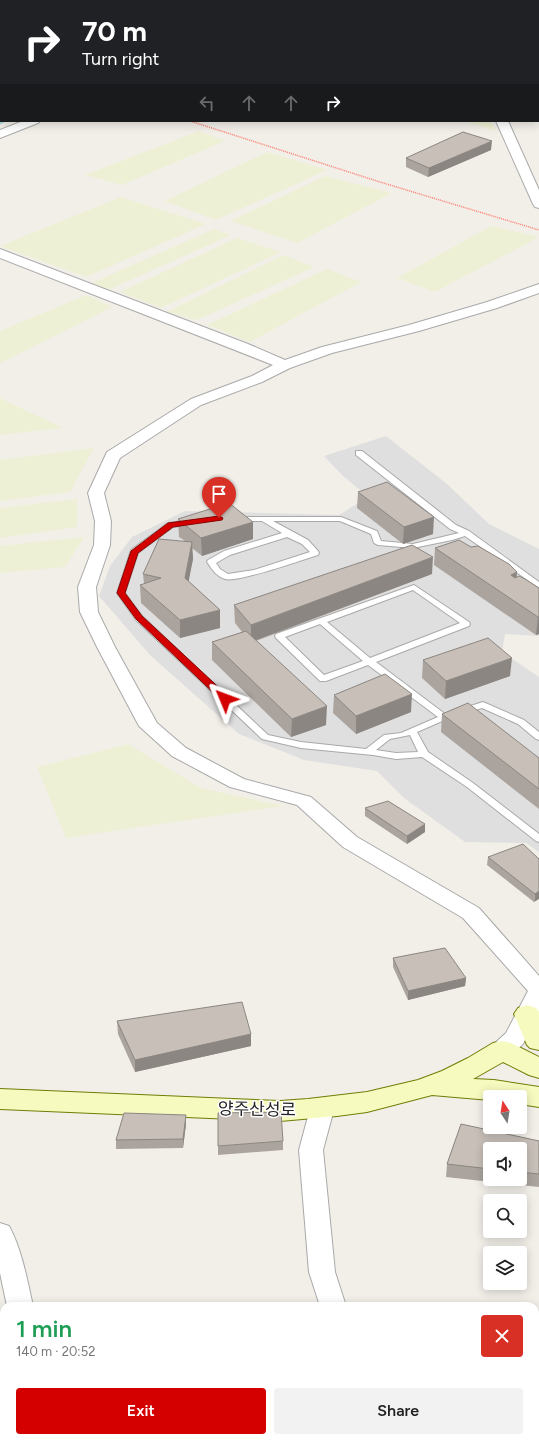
<!DOCTYPE html>
<html lang="en">
<head>
<meta charset="utf-8">
<style>
  :root { --surface:#fff; --page:#f2f2f2; --text:#222; --muted:#767676; --accent:#d40000 }
  body { margin:0; font-family:Figtree,"Noto Sans KR",sans-serif; background:var(--page); color:var(--text); height:100vh; display:flex; flex-direction:column; font-size:15px; white-space:nowrap }
  * { box-sizing:border-box; margin:0 }
  p { font-size:13px; color:var(--muted) }
  .icon { flex:none; width:22px; height:22px; fill:none; stroke:currentColor; stroke-width:2; stroke-linecap:round; stroke-linejoin:round }
  .map { position:relative; flex:1; overflow:hidden }
  .drawer { position:absolute; left:0px; top:1302px; width:539px; height:140px; display:flex; flex-direction:column; background:var(--surface); border-radius:12px 12px 0 0; box-shadow:0 2px 10px #0003 }
  .drawer>* { flex:none }
  .guide { position:absolute; left:0px; top:0px; width:539px; height:122px; box-shadow:0 2px 10px #0003; background:#202124; color:#fff; overflow:hidden }
  .needle { width:26px; rotate:348deg }
  .tools { position:absolute; left:483px; top:1090px; display:grid; gap:8px }
  .tools a { display:grid; place-items:center; width:44px; height:44px; border-radius:4px; background:var(--surface); box-shadow:0 2px 10px #0003; font-size:20px }
  .pin { position:absolute; display:grid; place-items:center; width:34px; height:34px; color:#fff; margin:-41px -17px; border-radius:50% 50% 50% 0; rotate:-45deg; box-shadow:0 0 4px #0007 }
  .pin .icon { rotate:45deg }
  .me { position:absolute; width:44px; margin:-22px; rotate:314deg; stroke-linejoin:round; filter:drop-shadow(0 0 3px #0008) }
  .turn { display:flex; align-items:center; gap:14px; height:84px; padding:0 16px; font-size:18px }
  .turn .icon { width:52px; height:52px; stroke-width:2.5 }
  .turn b { display:block; font-size:28px; line-height:34px }
  .lanes { display:flex; align-items:center; height:38px; padding:0 16px; background:#0003; justify-content:center; gap:20px; direction:ltr }
  .lanes .off { opacity:.35 }
  .round { display:grid; place-items:center; flex:none; width:42px; height:42px; border-radius:4px; background:var(--page) }
  .headline { display:flex; align-items:center; justify-content:space-between; height:68px; padding:0 16px }
  h1 { font-size:24px; font-weight:600; line-height:30px; color:#1e9e55 }
  .action { display:flex; gap:8px; margin-top:auto; padding:8px 16px }
  .action a { flex:1; height:46px; border-radius:4px; background:var(--accent); color:#fff; font-size:16px; font-weight:600; line-height:46px; text-align:center }
  .action a+a { background:var(--page); color:var(--text) }
  .map>svg:first-child { display:block }
  .residential { fill:#e0dfdf }
  .farmland { fill:#eef0d5 }
  .lines { fill:none; stroke-linecap:round; stroke-linejoin:round }
  .stream { stroke:#aad3df; stroke-width:4.5 }
  .lane-casing { stroke:#a9a9a9; stroke-width:2 }
  .street-casing { stroke:#a9a9a9; stroke-width:2 }
  .secondary-casing { stroke:#707d05; stroke-width:2 }
  .path { stroke:#fa8072; stroke-width:1.5; stroke-dasharray:1 1; stroke-linecap:butt }
  .lane { fill:#fff; fill-rule:evenodd }
  .street { fill:#fff; fill-rule:evenodd }
  .secondary { fill:#f7fabf; fill-rule:evenodd }
  .wall { fill:#aba49e; fill-rule:evenodd }
  .shaded-wall { fill:#8b8681 }
  .building { fill:#c7bfb8; stroke:#8b8681 }
  .route { fill:#d40000; stroke:#8a0000 }
  .labels { text-anchor:middle; stroke-width:3; stroke-linejoin:round; paint-order:stroke }
  .near-street-label { font-size:17px; fill:#222; stroke:#fff }
</style>
</head>
<body>
<div class="map">
<svg width="539" height="1442" viewBox="0 0 539 1442">
  <rect width="100%" height="100%" fill="#f2efe9"/>
  <path class="residential" d="M386 436 447 484 489 524 539 549V636L505 634 502 652 539 677V852L526 843 465 842 404 798 377 771 304 760 239 734 150 655 99 596 110 566 132 537 185 511 339 515 368 497 342 475 324 456Z"/>
  <g class="farmland">
    <path d="M462 121H491L496 131Z"/>
    <path d="M199 131 225 141 122 185 85 175Z"/>
    <path d="M267 152 327 170 216 220 165 201Z"/>
    <path d="M325 176 392 193 297 243 231 221Z"/>
    <path d="M121 197 206 224 86 277 0 246Z"/>
    <path d="M491 226 539 237 435 292 397 278Z"/>
    <path d="M214 229 231 235 108 290 92 283Z"/>
    <path d="M237 238 281 252 161 308 120 292Z"/>
    <path d="M284 255 314 267 197 320 166 312Z"/>
    <path d="M327 269 361 282 250 342 207 325Z"/>
    <path d="M86 295 112 307 0 363V331Z"/>
    <path d="M0 398 63 428 0 435Z"/>
    <path d="M94 448 70 492 0 501V460Z"/>
    <path d="M77 499V527L0 538V508Z"/>
    <path d="M84 537 65 567 0 573V546Z"/>
    <path d="M128 744 201 788 283 806 66 838 37 767Z"/>
  </g>
  <g class="lines">
    <g class="stream">
      <path d="M320 1 323 0"/>
      <path d="M0 122 2 121"/>
    </g>
    <defs>
      <g id="lane">
        <path d="M356 451H362L456 525 469 531 539 582V588L465 536 452 540 413 548 378 545 374 543 371 534 340 521H273L308 540 318 551 319 553 318 555C302 560 237 583 225 579 216 576 212 569 207 562L208 560 224 551 282 533 262 521H234L233 519 234 517H341L377 531 381 541 413 544 459 533 450 529 356 455ZM287 537 302 544 310 552 254 570 228 574 220 569 216 563 230 555Z"/>
        <path d="M191 520 195 522 194 524 173 527 138 553 125 593 142 616 268 735 301 742 366 749 384 735 401 733 438 717 368 665 326 681H320L276 638 275 636 276 634 414 585 469 622 470 624 469 626 376 662 445 714 483 702 524 720 539 732V740L536 739 518 724 482 708 447 719 417 732 428 752 473 783 539 834V842L536 841 467 787 422 757 396 759 373 755 301 748 262 739 136 620 117 593 131 550 168 523ZM413 590 460 623 370 658 327 622ZM320 624 363 661 324 675 285 637ZM410 735 418 752 396 753 376 750 390 739Z"/>
      </g>
      <g id="street">
        <path d="M260 0H272L273 1H261Z"/>
        <rect x="538" y="57" width="1" height="6"/>
        <rect x="538" y="74" width="1" height="6"/>
        <path d="M23 121H40L38 123 0 138V130Z"/>
        <path d="M496 121H508L539 190V208L535 207 533 204Z"/>
        <path d="M0 249 248 344 285 360 322 347 409 325 487 302 539 284V293L497 308 419 331 332 353 290 368 262 382 201 405 120 458 104 493 111 521 110 545 96 587 98 612 115 647 157 723 186 748 244 779 311 797 357 837 479 908 539 976V1013L526 1038 523 1044 510 1056 502 1058 494 1056 491 1050 494 1044 506 1033 528 991 463 918 343 847 297 805 230 787 172 756 139 726 97 647 80 612 78 587 94 545 95 521 88 493 107 452 191 399 252 376 273 365 0 258Z"/>
        <path d="M322 1100 330 1103 334 1109 323 1150 335 1272 346 1306H320L309 1272 299 1150 310 1109 314 1103Z"/>
        <path d="M0 1223 9 1226C22 1250 27 1279 33 1306H7L0 1273Z"/>
        <path d="M12 1438H41L39 1442H10Z"/>
        <path d="M360 1438H388L389 1442H361Z"/>
      </g>
      <g id="secondary">
        <path d="M527 1005 536 1008 539 1012V1050L530 1048 527 1045 514 1014 518 1008Z"/>
        <path d="M502 1041 511 1043 539 1057V1078L529 1075 503 1062 473 1079 494 1080 539 1087V1107L520 1104V1097H490V1100L432 1095 367 1112 337 1116 280 1121 0 1109V1089L280 1101 308 1099 367 1092 418 1080 442 1071 468 1058 493 1043Z"/>
      </g>
    </defs>
    <use href="#lane" class="lane-casing"/>
    <use href="#street" class="street-casing"/>
    <use href="#secondary" class="secondary-casing"/>
    <path class="path" d="M190 121 380 182 539 230"/>
    <use href="#lane" class="lane"/>
    <use href="#street" class="street"/>
    <use href="#secondary" class="secondary"/>
  </g>
  <g class="wall">
    <path d="M491 150 428 177 406 167V158Z"/>
    <path d="M358 492 433 534 403 544 357 508Z"/>
    <path d="M178 519 253 539 202 556 192 548 193 559 188 581 220 610V628L180 638 141 603 140 585 144 584 143 574 185 541 179 537Z"/>
    <path d="M435 548 517 577 539 588V634L536 635 434 565Z"/>
    <path d="M432 574 256 641 326 725 291 737 212 660V642L242 632 235 623 234 605Z"/>
    <path d="M423 660 510 676 445 699 422 678Z"/>
    <path d="M334 695 411 712 356 734 333 713Z"/>
    <path d="M442 714 539 758V809L441 732Z"/>
    <path d="M365 808 425 832 407 844 365 816Z"/>
    <path d="M488 857 539 859 534 902 487 865Z"/>
    <path d="M393 958 466 978 465 986 408 1000 393 967Z"/>
    <path d="M117 1021 251 1034V1046L135 1072 118 1034Z"/>
    <path d="M186 1124 183 1148 116 1149V1140Z"/>
    <path d="M461 1124 539 1141V1187L446 1177 447 1164ZM490 1149H520V1179H490Z"/>
    <path d="M283 1141V1150L218 1155V1146Z"/>
  </g>
  <g class="shaded-wall">
    <path d="M492 141 491 150 428 177 429 168Z"/>
    <path d="M434 517 433 534 403 544 404 527Z"/>
    <path d="M253 522V539L202 556 201 538Z"/>
    <path d="M192 542 193 559 186 595 185 578Z"/>
    <path d="M433 557 432 574 251 642V625Z"/>
    <path d="M517 572 516 590 511 575Z"/>
    <path d="M220 610V628L180 638V620Z"/>
    <path d="M538 617H539V634L536 635Z"/>
    <path d="M512 658 510 676 445 699 446 681Z"/>
    <path d="M412 694 411 712 356 734V716Z"/>
    <path d="M327 706 326 725 291 737 292 719Z"/>
    <path d="M425 824V832L407 844V836Z"/>
    <path d="M539 891V899L534 902 535 894Z"/>
    <path d="M466 978 465 986 408 1000V991Z"/>
    <path d="M251 1034V1046L135 1072V1060Z"/>
    <path d="M186 1115V1124L183 1148V1139Z"/>
  </g>
  <g class="building">
    <path d="M463 132 492 141 429 168 406 158Z"/>
    <path d="M387 482 434 517 404 527 358 492Z"/>
    <path d="M229 503 253 522 201 538 178 519Z"/>
    <path d="M159 539 192 542 185 578 220 610 180 620 140 585 161 578 143 574Z"/>
    <path d="M459 540 471 547 478 546 509 564 517 572 511 575 515 578 519 576 525 579 539 588V617H538L435 548Z"/>
    <path d="M412 545 433 557 251 625 234 605Z"/>
    <path d="M246 631 327 706 292 719 212 642Z"/>
    <path d="M488 638 512 658 446 681 423 660Z"/>
    <path d="M385 674 412 694 356 716 334 695Z"/>
    <path d="M468 703 539 758V789L442 714Z"/>
    <path d="M388 801 425 824 407 836 365 808Z"/>
    <path d="M523 844 539 859V891L535 894 488 857Z"/>
    <path d="M445 948 466 978 408 991 393 958Z"/>
    <path d="M242 1002 251 1034 135 1060 117 1021Z"/>
    <path d="M281 1112 283 1141 218 1146V1113Z"/>
    <path d="M124 1113 186 1115 183 1139 116 1140Z"/>
    <path d="M461 1124 539 1141V1174L520 1172V1149H490V1169L447 1164Z"/>
  </g>
  <path class="route" d="M219 516 223 518 222 520 173 527 138 553 125 593 142 616 229 697 230 699 225 702 222 701 136 619 117 593 131 551 168 523Z"/>
  <g class="labels">
    <g class="near-street-label">
      <text transform="translate(257 1109) rotate(1)" y="6">양주산성로</text>
    </g>
  </g>
</svg>
<div class="tools">
<a><svg class="needle" viewBox="-14 -14 28 28"><path d="M0-13l5 13h-10z" fill="#e53935"/><path d="M0 13l5-13h-10z" fill="#767676"/></svg></a>
<a><svg class="icon" aria-label="sound" viewBox="0 0 24 24"><path d="M4 9h4l5-4v14l-5-4H4zM17 9q2 3 0 6"/></svg></a>
<a><svg class="icon" aria-label="search" viewBox="0 0 24 24"><circle cx="10" cy="10" r="6"/><path d="M15 15l6 6"/></svg></a>
<a><svg class="icon" aria-label="layers" viewBox="0 0 24 24"><path d="M12 4l9 5-9 5-9-5zM3 14l9 5 9-5"/></svg></a>
</div>
<div class="pin" style="left:219px;top:518px;background:#d93025"><svg class="icon" aria-label="arrive" viewBox="0 0 24 24"><path d="M6 21V4h12l-3 4 3 4H6"/></svg></div>
<svg class="me" style="left:225px;top:699px" viewBox="-20 -20 40 40"><path d="M0-17L14 15 0 8-14 15z" fill="#d40000" stroke="#fff" stroke-width="4"/></svg>
<div class="guide">
<div class="turn"><svg class="icon" aria-label="right" viewBox="0 0 24 24"><path d="M7 20v-9h11M14 6l5 5-5 5"/></svg><div><b>70 m</b>Turn right</div></div>
<div class="lanes"><svg class="icon off" aria-label="left" viewBox="0 0 24 24"><path d="M17 20v-9H6M10 6l-5 5 5 5"/></svg><svg class="icon off" aria-label="ahead" viewBox="0 0 24 24"><path d="M12 20V5M6 11l6-6 6 6"/></svg><svg class="icon off" aria-label="ahead" viewBox="0 0 24 24"><path d="M12 20V5M6 11l6-6 6 6"/></svg><svg class="icon" aria-label="right" viewBox="0 0 24 24"><path d="M7 20v-9h11M14 6l5 5-5 5"/></svg></div>
</div>
<section class="drawer">
<div class="headline"><div><h1>1 min</h1><p>140 m · 20:52</p></div><a class="round" style="background:#d93025;color:#fff"><svg class="icon" aria-label="close" viewBox="0 0 24 24"><path d="M6 6l12 12M18 6L6 18"/></svg></a></div>
<div class="action"><a>Exit</a><a>Share</a></div>
</section>
</div>
</body>
</html>
